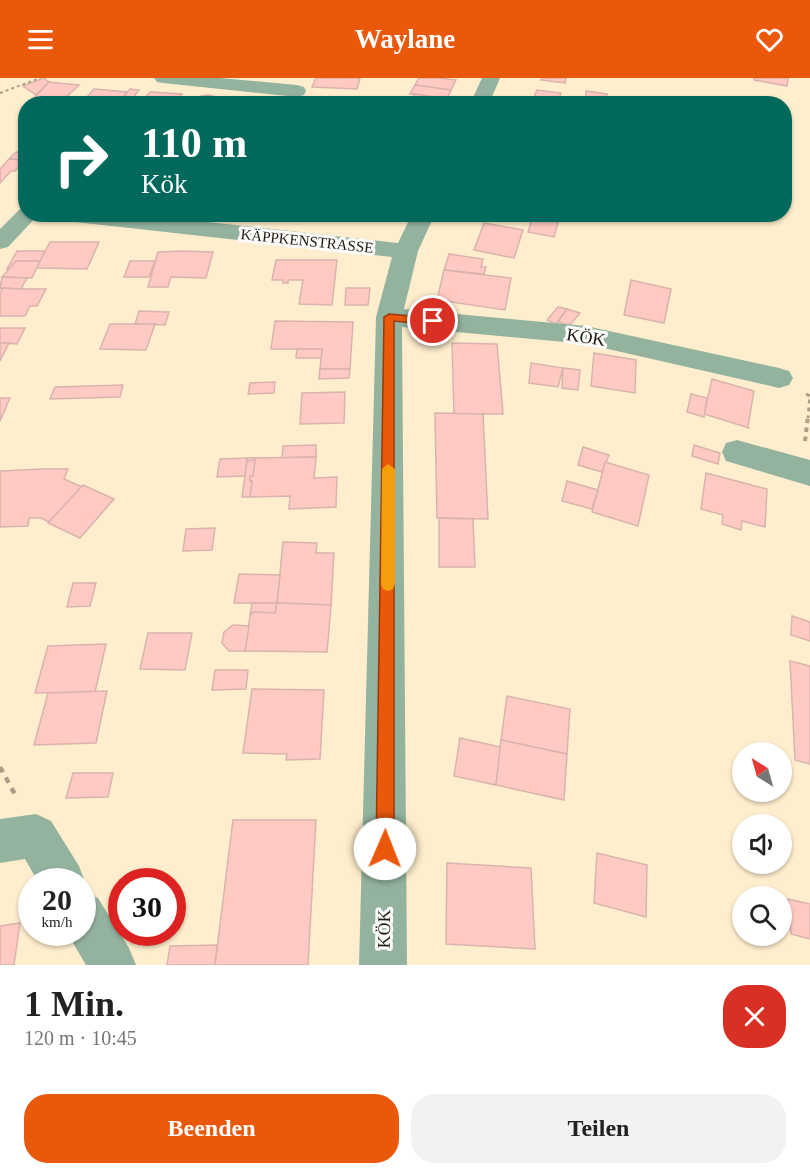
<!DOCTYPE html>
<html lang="de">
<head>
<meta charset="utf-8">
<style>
  :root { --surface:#fff; --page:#f2f2f2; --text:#222; --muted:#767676; --accent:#ea580c }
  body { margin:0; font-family:Georgia,serif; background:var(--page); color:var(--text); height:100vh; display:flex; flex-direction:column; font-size:22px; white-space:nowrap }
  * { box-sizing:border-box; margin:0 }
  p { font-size:20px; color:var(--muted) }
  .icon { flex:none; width:33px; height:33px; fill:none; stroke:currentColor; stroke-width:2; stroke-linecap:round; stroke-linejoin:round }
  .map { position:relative; height:887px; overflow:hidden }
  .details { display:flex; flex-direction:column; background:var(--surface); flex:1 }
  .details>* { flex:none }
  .hud { position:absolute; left:18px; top:18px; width:774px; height:126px; border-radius:24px; box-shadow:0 2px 4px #0004; background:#00695c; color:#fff; overflow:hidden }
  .needle { width:39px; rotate:323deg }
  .controls { position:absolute; left:732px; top:664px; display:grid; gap:12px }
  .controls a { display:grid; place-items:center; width:60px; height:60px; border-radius:50%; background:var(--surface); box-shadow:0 2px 4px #0004; font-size:30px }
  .speed { position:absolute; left:18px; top:790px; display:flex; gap:12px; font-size:30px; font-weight:700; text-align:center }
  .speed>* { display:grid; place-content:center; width:78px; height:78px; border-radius:50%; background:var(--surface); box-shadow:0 2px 4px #0004; line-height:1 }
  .speed small { font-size:15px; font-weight:400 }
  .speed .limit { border:9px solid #d22; background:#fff; color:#111 }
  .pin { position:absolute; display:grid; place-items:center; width:51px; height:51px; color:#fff; margin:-26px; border:3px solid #fff; border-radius:50%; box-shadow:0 2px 6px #0007 }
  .me { position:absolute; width:66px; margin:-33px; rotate:1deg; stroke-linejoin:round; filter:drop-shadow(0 0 4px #0008) }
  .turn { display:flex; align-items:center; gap:21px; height:126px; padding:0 24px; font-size:27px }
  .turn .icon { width:78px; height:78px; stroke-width:2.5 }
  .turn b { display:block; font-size:42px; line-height:51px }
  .round { display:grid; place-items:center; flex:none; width:63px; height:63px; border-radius:24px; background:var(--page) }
  .headline { display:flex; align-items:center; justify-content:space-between; height:102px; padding:0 24px }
  h1 { font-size:36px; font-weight:700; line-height:45px }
  .action { display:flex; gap:12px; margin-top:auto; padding:12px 24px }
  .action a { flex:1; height:69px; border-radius:24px; background:var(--accent); color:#fff; font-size:24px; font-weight:700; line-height:69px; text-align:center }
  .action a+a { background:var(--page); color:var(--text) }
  header { display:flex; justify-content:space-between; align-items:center; height:78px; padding:0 24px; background:var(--accent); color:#fff; font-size:27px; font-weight:700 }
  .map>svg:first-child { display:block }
  .building { fill:#fecac3; stroke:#dab3ae; stroke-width:1.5 }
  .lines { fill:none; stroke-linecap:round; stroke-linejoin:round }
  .path-far3 { stroke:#ab9f86; stroke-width:2; stroke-dasharray:3 3; stroke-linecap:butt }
  .path-far2 { stroke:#ab9f86; stroke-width:3; stroke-dasharray:4 4; stroke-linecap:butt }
  .path-far1 { stroke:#ab9f86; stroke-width:4; stroke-dasharray:4.5 4.5; stroke-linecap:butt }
  .path { stroke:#ab9f86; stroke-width:4.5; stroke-dasharray:6 6; stroke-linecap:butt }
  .minor { fill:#94b39f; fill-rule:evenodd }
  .route { fill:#ea580c; stroke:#983908; stroke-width:1.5 }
  .slow { fill:#f59e0b }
  .labels { text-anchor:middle; stroke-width:6; stroke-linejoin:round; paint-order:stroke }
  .far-street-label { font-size:15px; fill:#211b0f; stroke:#fcfcfc }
  .street-label { font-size:18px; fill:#211b0f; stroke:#fcfcfc }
</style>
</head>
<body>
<header><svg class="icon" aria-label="menu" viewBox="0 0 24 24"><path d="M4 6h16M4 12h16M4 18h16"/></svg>Waylane<svg class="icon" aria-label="heart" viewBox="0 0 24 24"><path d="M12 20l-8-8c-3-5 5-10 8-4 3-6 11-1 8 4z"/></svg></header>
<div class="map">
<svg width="810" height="887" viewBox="0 0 810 887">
  <rect width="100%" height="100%" fill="#feeecd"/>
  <g class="building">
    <path d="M44 0 49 4 36 17 23 8Z"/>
    <path d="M316 0H360L357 11 312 9Z"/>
    <path d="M419 0H438L456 2 451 12 415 7Z"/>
    <path d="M542 0H566L565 5 541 2Z"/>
    <path d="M754 0H788L787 8 754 2Z"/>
    <path d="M49 4 79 7 61 24 34 20Z"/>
    <path d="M415 7 451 12 447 21 410 16Z"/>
    <path d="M94 11 127 14 119 26H81Z"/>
    <path d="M130 11 139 12 131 22H121Z"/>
    <path d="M537 12 561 15 559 20 585 23 584 26H531Z"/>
    <path d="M586 13 607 16 606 21 586 19Z"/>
    <path d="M150 14 182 16 175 26H140Z"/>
    <path d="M415 16 447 21 453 22 451 26H410Z"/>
    <path d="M208 17 217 19 229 20 226 26H196L201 18Z"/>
    <path d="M624 20 666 25V26H624Z"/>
    <path d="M16 74 26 75 25 82 9 81Z"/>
    <path d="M9 81 25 82 15 93H11L0 105V91Z"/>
    <path d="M532 140 558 144 554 159 528 154Z"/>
    <path d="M484 145 523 152 514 180 474 172Z"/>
    <path d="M50 164H99L87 191 36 190Z"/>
    <path d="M17 173H45L40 183H16L12 191H7Z"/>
    <path d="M158 174 182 173 213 174 206 200 171 199 168 209H148Z"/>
    <path d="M449 176 483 181 481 189H486L484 196 444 192Z"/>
    <path d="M276 182H337L332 227 299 226 303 202H288V205H283V202H272Z"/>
    <path d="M16 183H40L32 200 2 199Z"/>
    <path d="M130 183H155L149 199H124Z"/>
    <path d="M444 192 511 200 505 232 437 222Z"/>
    <path d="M2 199 27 200 21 211 0 210Z"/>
    <path d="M631 202 671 211 664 245 624 237Z"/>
    <path d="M0 210 21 211H46L37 228H30L25 238H0V216L2 212Z"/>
    <path d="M346 210H370L368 227H345Z"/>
    <path d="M558 229 567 231 556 246 547 242Z"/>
    <path d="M567 231 580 235 570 247 558 244Z"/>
    <path d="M139 233 169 234 165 247 135 246Z"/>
    <path d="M275 243 353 244 350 291H320L322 271H271Z"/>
    <path d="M110 246H155L146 272 100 271Z"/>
    <path d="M0 250H25L17 266 0 265Z"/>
    <path d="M0 265H9L0 283Z"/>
    <path d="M452 265 497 266 503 336H454Z"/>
    <path d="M297 271H322L321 280H296Z"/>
    <path d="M594 275 636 282 635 315 591 308Z"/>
    <path d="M531 285 563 290 558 309 529 305Z"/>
    <path d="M563 290 580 292 578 312 562 310Z"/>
    <path d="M320 291H350L349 300 319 301Z"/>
    <path d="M712 301 754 313 748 348 749 350 704 336Z"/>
    <path d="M275 304 274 315 248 316 250 305Z"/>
    <path d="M123 307 120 319 50 321 55 309Z"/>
    <path d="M345 314 344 345 300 346 302 315Z"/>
    <path d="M691 316 707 320 704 339 687 334Z"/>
    <path d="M0 320H10L0 343Z"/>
    <path d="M435 335 483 336 488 441 437 440Z"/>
    <path d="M316 367V379L282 380 283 368Z"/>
    <path d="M694 367 720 375 718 386 692 378Z"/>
    <path d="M583 369 609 377 602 394 578 387Z"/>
    <path d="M316 379 314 400 337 399 336 429 289 431 290 418 250 419 252 403H250V398H253L255 382 247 383V380Z"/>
    <path d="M247 380 245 398 217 399 220 381Z"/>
    <path d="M255 382 253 398H250V403H252L250 419H242L247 383Z"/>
    <path d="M605 384 649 397 638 448 592 434Z"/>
    <path d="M43 391H68L64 401 82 409 49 444 41 440H29L28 448 0 449V393Z"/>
    <path d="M706 395 767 411 765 449 742 443 741 452 722 446 723 437 701 431Z"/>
    <path d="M567 403 598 412 592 431 562 423Z"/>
    <path d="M83 407 114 421 80 460 48 445Z"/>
    <path d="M439 440 473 441 475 489H439Z"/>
    <path d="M215 450 212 472 183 473 186 451Z"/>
    <path d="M283 464 317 465 316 475H334L331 527 277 525Z"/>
    <path d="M239 496 280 497 277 525H234Z"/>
    <path d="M73 505H96L90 528 67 529Z"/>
    <path d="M252 525H277L275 535 253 534 250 538Z"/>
    <path d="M277 525 331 527 327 574 245 573 250 538 253 534 275 535Z"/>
    <path d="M792 538 810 544V563L791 557Z"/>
    <path d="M233 547 249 548 245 573H229L222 565 224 554Z"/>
    <path d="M148 555H192L185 592 140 591Z"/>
    <path d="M106 566 95 614 35 615 48 568Z"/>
    <path d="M790 583 810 588V686L795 682Z"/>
    <path d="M215 592H248L246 611 212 612Z"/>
    <path d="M252 611 324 612 320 681 286 682 287 676 243 675Z"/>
    <path d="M107 613 96 665 34 667 48 615Z"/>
    <path d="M507 618 570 631 567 676 501 662Z"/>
    <path d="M460 660 501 669 496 707 454 698Z"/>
    <path d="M501 662 567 676 564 722 496 707Z"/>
    <path d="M73 695H113L108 719 66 720Z"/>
    <path d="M233 742H316L308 887H215Z"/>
    <path d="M597 775 647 787 646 839 594 825Z"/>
    <path d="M447 785 531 790 535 871 446 866Z"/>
    <path d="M788 821 810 826V861L791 856Z"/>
    <path d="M20 845 14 887H0V848Z"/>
    <path d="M217 867 215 887H167L170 868Z"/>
  </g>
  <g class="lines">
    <path class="path-far3" d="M0 15 40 0"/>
    <path class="path-far2" d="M806 316 810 318 808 340"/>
    <path class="path-far1" d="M805 363 808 338"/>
    <path class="path" d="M0 689 17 720"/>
    <g class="minor">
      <path d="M154 0H220L297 7 304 9 306 13 304 17 297 19 163 5 157 4Z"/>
      <path d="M482 0H500L489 26H470Z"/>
      <path d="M26 130V136H39L8 169 0 171V151L20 131Z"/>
      <path d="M55 136H135L398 165 412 136H435L418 173 404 231 586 248 779 290 789 293 793 300 789 307 779 310 586 266 402 249 407 887H359L376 239 392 179 66 143 58 141Z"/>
      <path d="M737 362 810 382V408L726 383 722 374 726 365Z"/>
      <path d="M36 736 51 743 79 788 85 804 82 811V804H38L25 781 0 785V741Z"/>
      <path d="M82 813 98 820 129 870 136 887H86L67 855H82Z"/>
    </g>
  </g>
  <path class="route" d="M389 236 433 240 438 243 433 247 394 243V771L391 778 385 781 378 778 376 771 384 239Z"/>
  <path class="slow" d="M388 386 395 391V506L393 511 388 513 383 511 381 506 382 391Z"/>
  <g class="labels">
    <g class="far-street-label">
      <text transform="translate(307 163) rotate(6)" y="5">KÄPPKENSTRASSE</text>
    </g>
    <g class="street-label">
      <text transform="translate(586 259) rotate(9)" y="6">KÖK</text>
      <text transform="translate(384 851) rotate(-89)" y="6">KÖK</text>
    </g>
  </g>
</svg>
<div class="controls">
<a><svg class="needle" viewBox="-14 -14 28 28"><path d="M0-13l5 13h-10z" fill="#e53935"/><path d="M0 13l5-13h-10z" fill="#767676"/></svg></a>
<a><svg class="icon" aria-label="sound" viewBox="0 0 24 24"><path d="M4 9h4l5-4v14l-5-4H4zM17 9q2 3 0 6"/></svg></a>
<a><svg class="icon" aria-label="search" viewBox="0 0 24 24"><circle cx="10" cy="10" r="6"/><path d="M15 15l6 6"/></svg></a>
</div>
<div class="speed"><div>20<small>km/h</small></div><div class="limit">30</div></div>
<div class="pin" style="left:433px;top:243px;background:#d93025"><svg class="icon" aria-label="arrive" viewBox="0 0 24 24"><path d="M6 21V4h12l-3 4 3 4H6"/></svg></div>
<svg class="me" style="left:385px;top:771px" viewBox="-20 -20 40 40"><circle r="19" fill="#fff"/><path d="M0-13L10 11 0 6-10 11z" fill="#ea580c"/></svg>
<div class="hud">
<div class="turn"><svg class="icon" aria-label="right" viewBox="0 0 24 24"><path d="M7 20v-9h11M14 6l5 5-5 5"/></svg><div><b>110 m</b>Kök</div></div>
</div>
</div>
<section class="details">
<div class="headline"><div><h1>1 Min.</h1><p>120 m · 10:45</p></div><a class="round" style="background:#d93025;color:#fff"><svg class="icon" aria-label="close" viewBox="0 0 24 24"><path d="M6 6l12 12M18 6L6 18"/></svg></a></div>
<div class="action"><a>Beenden</a><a>Teilen</a></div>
</section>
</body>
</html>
